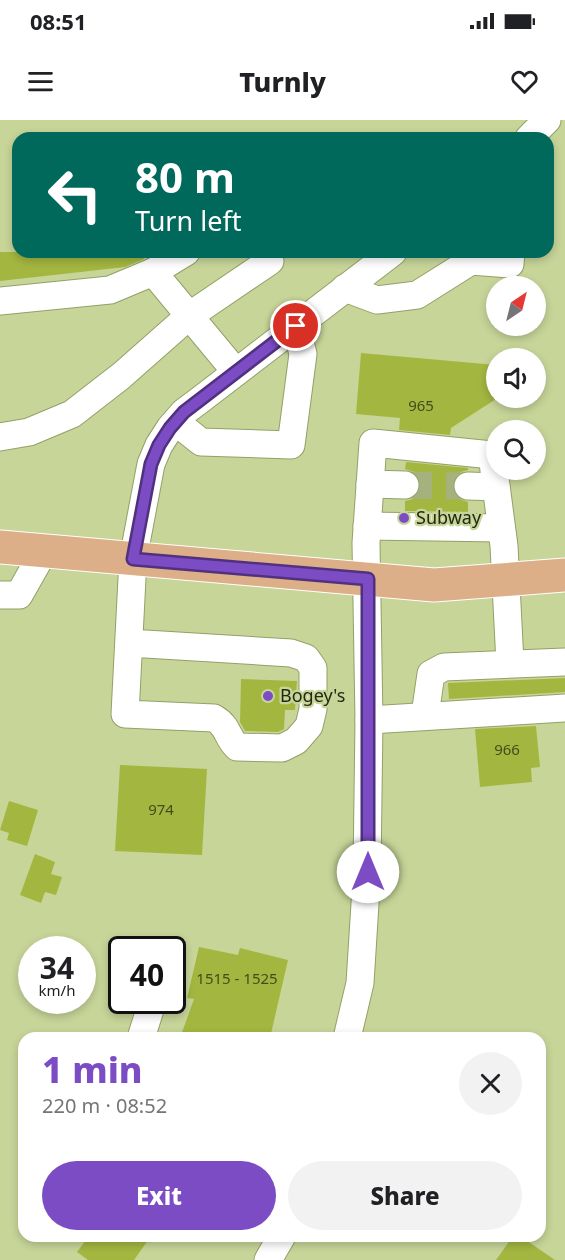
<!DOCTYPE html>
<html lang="en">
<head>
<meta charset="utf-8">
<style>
  :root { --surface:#fff; --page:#f2f2f2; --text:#202124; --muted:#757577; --accent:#7c4cc4 }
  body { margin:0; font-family:"Noto Sans",sans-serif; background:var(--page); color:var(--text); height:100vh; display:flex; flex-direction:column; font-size:22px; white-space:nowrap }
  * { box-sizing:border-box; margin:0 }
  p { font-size:20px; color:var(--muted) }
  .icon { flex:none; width:33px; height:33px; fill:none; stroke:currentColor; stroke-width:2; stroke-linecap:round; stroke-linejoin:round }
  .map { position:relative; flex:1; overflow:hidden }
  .sheet { position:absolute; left:18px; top:912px; width:528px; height:210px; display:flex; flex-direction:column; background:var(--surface); border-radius:18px; box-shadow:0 3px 9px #0003 }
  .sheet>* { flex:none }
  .top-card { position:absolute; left:12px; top:12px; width:542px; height:126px; border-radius:18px; box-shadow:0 3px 9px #0003; background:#00695c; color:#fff; overflow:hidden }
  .needle { width:39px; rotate:35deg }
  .tools { position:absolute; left:486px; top:156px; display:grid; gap:12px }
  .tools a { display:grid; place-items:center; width:60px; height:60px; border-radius:50%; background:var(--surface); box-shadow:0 3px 9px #0003; font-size:30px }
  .speed { position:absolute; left:18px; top:816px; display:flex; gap:12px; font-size:30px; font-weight:700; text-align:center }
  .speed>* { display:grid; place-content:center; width:78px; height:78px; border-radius:50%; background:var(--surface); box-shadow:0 3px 9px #0003; line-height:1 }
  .speed small { font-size:15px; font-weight:400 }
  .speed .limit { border:3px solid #111; border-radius:9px; background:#fff; color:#111 }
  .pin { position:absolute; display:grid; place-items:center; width:51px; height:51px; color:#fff; margin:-26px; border:3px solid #fff; border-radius:50%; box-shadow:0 2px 6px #0007 }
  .me { position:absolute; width:66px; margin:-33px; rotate:0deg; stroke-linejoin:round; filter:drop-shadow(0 0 4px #0008) }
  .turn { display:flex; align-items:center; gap:21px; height:126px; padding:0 24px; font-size:27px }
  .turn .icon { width:78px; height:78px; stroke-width:2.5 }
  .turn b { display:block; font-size:42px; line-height:51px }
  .round { display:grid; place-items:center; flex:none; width:63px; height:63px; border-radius:32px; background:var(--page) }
  .summary { display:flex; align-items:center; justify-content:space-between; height:102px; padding:0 24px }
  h1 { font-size:36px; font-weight:800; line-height:45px; color:var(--accent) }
  .cta { display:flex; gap:12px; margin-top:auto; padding:12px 24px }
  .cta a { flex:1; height:69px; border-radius:36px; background:var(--accent); color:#fff; font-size:24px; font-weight:800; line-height:69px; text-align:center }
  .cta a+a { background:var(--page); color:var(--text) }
  .status { display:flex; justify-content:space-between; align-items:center; height:42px; padding:0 30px; background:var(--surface); direction:ltr }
  .status svg { height:16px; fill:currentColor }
  header { display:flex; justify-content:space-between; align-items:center; height:78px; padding:0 24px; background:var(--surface); font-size:27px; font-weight:800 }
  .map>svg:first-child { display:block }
  .building { fill:#a3b740 }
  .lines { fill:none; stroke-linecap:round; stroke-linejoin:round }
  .minor-tunnel { stroke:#a6b27e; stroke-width:27; stroke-dasharray:27 14; stroke-linecap:butt }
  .minor-casing { stroke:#93a067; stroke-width:29 }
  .major-casing { stroke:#fff; stroke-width:35 }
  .minor { stroke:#fff; stroke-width:27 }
  .major { stroke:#ddaf88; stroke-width:33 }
  .route-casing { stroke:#51317f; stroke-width:15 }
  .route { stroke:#7c4cc4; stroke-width:10 }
  .poi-dot { fill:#7c4cc4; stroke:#c7d599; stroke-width:2 }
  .labels { text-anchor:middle; stroke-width:4.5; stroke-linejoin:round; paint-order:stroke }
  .number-label { font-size:15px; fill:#444c1d }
  .poi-label { font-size:18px; fill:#242811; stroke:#c7d599; text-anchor:start }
</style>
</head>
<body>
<div class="status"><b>08:51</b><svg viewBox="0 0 49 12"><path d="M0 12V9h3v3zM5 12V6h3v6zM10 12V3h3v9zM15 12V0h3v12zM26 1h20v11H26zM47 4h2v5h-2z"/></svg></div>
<header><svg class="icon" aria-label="menu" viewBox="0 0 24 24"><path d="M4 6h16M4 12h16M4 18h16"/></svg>Turnly<svg class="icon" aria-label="heart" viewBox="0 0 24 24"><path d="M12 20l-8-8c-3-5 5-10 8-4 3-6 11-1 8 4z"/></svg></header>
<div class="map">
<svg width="565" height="1140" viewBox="0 0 565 1140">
  <rect width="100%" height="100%" fill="#c7d599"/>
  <g class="building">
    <path d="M0 132H143L144 139 125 147 0 161Z"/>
    <path d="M361 233 496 245V279L451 308 450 315 399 310 400 298 356 294Z"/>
    <path d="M406 342 468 348V350L461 352 455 357 452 366 454 374 459 379 468 382V392L405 391V381L413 379 418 374 421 365 419 358 414 352 405 349Z"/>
    <path d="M565 558V572L449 579 448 563Z"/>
    <path d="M241 559 297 561 295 590H285L284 609 278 612 245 611 240 602Z"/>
    <path d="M536 606 540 647 531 648 532 662 480 667 475 609Z"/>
    <path d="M120 645 207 649 202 735 115 731Z"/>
    <path d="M9 681 38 690 27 726 7 720 9 713 0 710Z"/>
    <path d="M35 734 55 742 51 754 62 757 56 775 45 772 41 783 20 775Z"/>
    <path d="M199 827 238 835 240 828 288 840 270 918H180L194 879 187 878Z"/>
    <path d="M89 1116H151L134 1140H88L77 1132Z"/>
    <path d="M513 1116H520L555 1140H496Z"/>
  </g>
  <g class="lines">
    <path class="minor-tunnel" d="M405 365 468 366"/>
    <defs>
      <g id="minor">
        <path d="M529 18 547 0"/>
        <path d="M153 152 186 132"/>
        <path d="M345 168 377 180 417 175 471 141 510 144 511 132"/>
        <path d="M0 181 110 170 153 152 236 252"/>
        <path d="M176 302 201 322 291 325 303 234 296 206"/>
        <path d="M0 317 29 312 72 294 121 256 189 196 270 141 263 132"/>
        <path d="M370 364 405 365"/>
        <path d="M468 366 496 367"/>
        <path d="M367 406 500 408"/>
        <path d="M0 475H19L44 431"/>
        <path d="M129 523 291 533 306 538 313 548V589L309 606 296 621 282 628 237 627C226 616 229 607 214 598L125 594 133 439 151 344 159 325 170 308 184 292 200 280 393 132"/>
        <path d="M425 595 431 554 444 547 565 542"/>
        <path d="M369 600 565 588"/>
        <path d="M141 918 153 880"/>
        <path d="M347 918 360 863 367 752 369 600 366 423 373 323 492 335 504 426 510 543"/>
        <path d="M268 1140 282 1116"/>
      </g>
      <path id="major" d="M0 427 434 465 565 455"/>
    </defs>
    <use href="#minor" class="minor-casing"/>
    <use href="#major" class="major-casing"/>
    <use href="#minor" class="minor"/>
    <use href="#major" class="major"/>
  </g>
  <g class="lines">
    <defs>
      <path id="route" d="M296 206 184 292 170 308 159 325 151 344 133 439 368 459V752"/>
    </defs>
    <use href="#route" class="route-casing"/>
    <use href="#route" class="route"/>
  </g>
  <g class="poi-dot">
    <circle cx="404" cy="398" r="6"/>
    <circle cx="268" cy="576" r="6"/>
  </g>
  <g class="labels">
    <g class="number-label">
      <text x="421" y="291">965</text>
      <text x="507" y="635">966</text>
      <text x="161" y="695">974</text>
      <text x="237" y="864">1515 - 1525</text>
    </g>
    <g class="poi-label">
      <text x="416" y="404">Subway</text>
      <text x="280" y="582">Bogey's</text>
    </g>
  </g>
</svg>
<div class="tools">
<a><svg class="needle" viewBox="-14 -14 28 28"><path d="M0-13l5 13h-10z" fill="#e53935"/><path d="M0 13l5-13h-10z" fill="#757577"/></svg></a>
<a><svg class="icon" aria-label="sound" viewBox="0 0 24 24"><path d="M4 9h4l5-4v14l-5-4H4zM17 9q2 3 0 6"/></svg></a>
<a><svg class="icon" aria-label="search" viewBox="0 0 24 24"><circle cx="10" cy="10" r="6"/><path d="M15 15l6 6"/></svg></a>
</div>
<div class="speed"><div>34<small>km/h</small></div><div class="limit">40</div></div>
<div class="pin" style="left:296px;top:206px;background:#d93025"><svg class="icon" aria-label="arrive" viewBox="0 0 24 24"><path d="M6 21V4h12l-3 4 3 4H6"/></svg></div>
<svg class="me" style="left:368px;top:752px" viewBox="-20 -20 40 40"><circle r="19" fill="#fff"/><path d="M0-13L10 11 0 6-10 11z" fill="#7c4cc4"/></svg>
<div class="top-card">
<div class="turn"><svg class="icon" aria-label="left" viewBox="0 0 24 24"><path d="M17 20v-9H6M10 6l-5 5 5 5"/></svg><div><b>80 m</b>Turn left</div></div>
</div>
<section class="sheet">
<div class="summary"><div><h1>1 min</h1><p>220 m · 08:52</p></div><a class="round"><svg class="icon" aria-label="close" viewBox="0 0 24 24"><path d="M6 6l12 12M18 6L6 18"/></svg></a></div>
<div class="cta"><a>Exit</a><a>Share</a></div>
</section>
</div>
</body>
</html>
